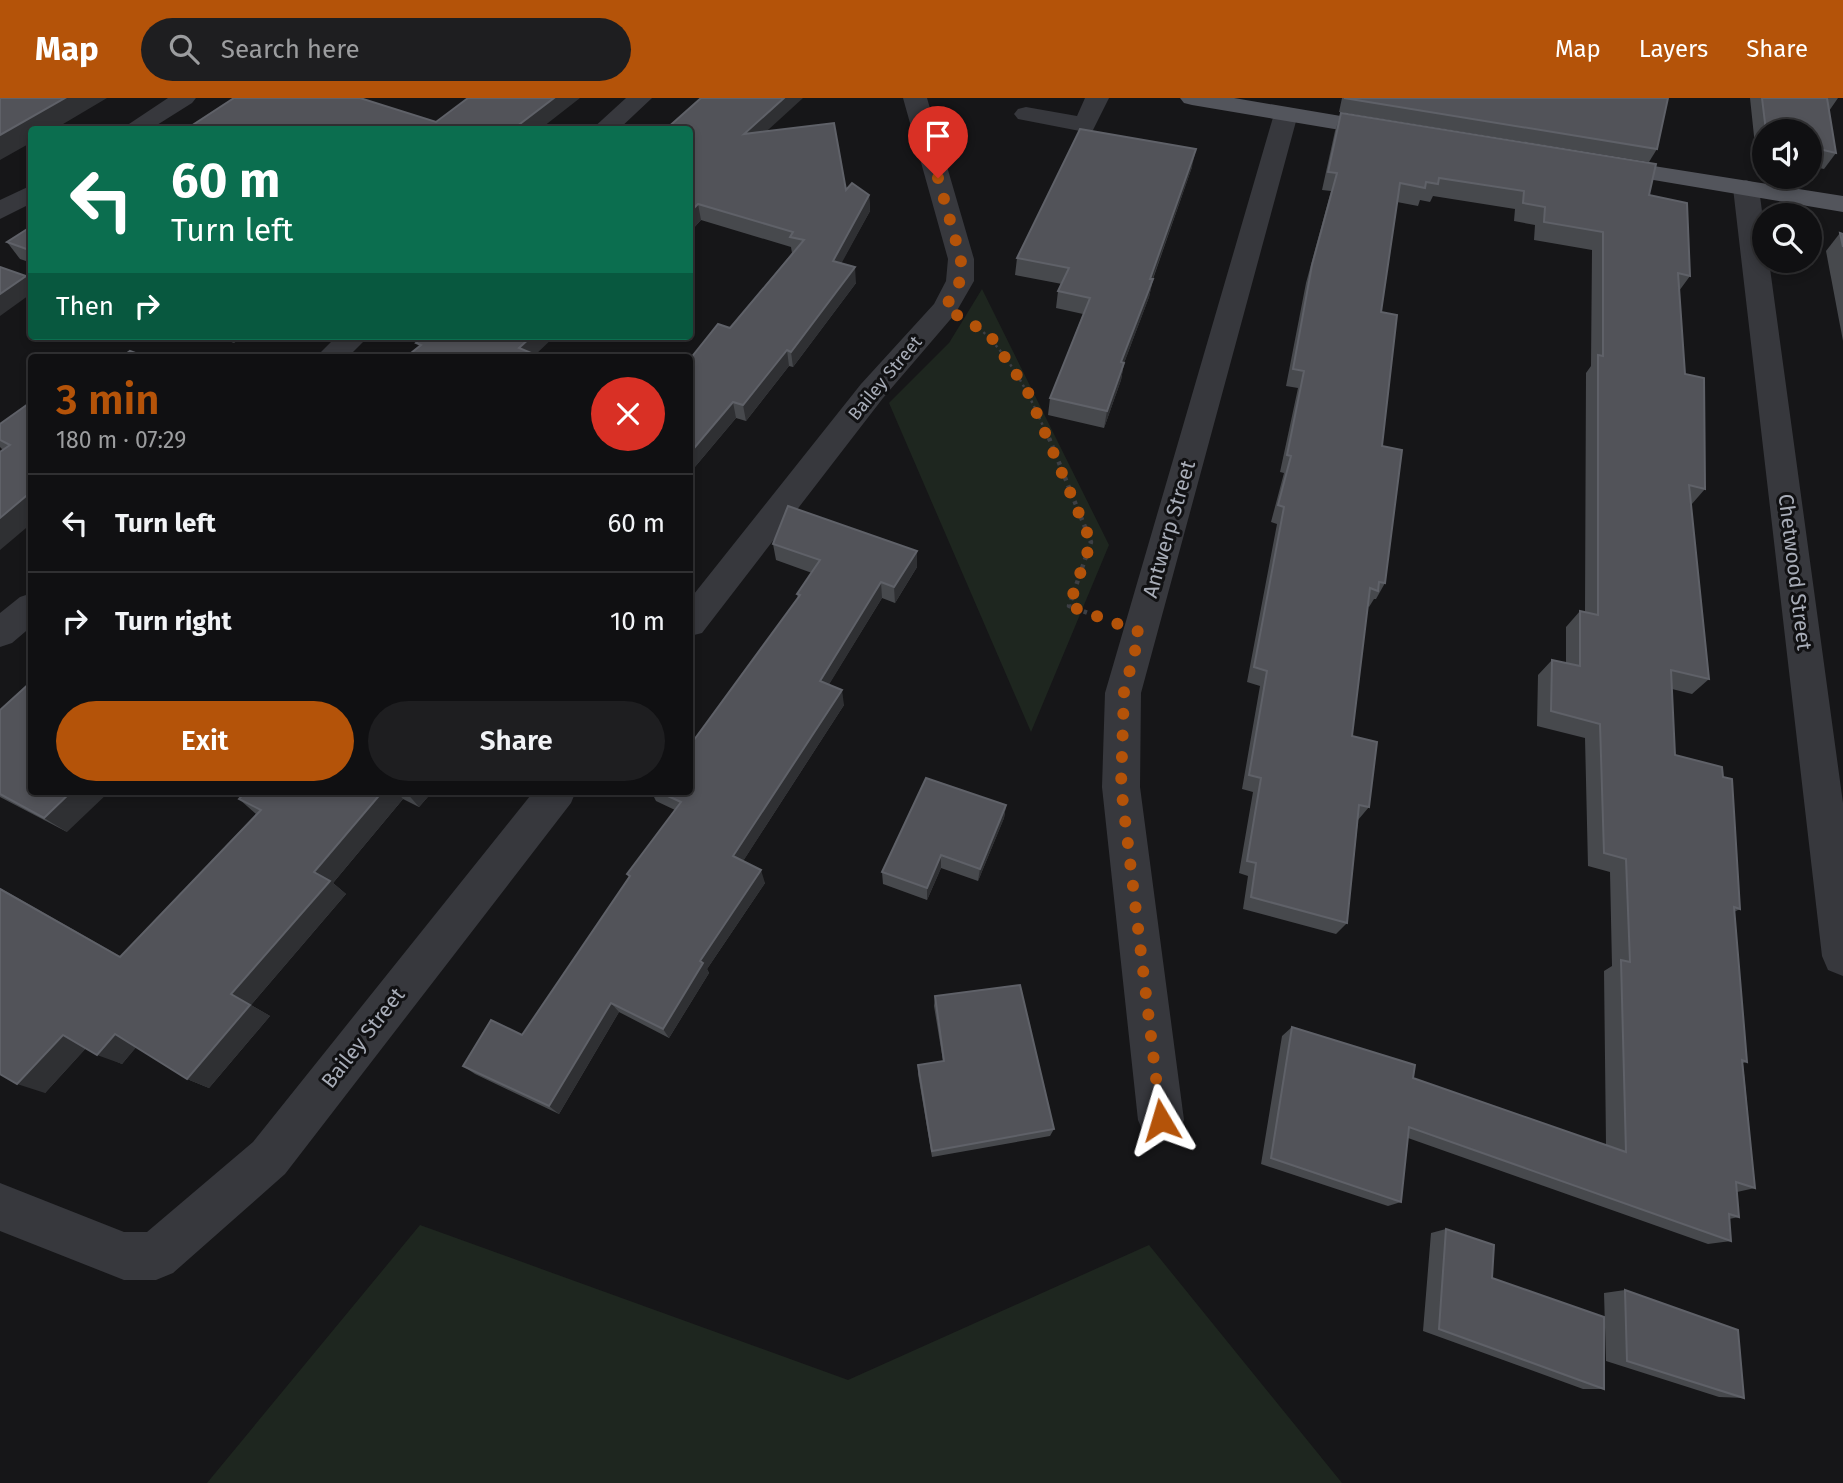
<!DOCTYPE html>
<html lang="en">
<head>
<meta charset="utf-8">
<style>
  :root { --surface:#101012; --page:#1e1e20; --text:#f1f3f6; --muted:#9c9d9f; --line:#303032; --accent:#b45309 }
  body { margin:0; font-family:"Fira Sans",sans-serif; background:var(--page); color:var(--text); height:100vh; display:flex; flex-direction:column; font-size:26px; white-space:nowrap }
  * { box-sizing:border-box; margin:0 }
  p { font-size:23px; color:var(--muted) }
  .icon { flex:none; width:38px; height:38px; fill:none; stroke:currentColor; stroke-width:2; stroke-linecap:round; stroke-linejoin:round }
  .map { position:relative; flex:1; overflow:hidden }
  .side { position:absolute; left:28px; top:256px; width:665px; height:441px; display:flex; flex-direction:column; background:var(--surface); border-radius:7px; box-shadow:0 4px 10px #0003,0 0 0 2px var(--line) }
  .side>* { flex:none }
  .banner { position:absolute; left:28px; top:28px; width:665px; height:214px; border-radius:7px; box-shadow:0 4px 10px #0003,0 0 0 2px var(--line); background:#0b6e4f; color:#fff; overflow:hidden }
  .buttons { position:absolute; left:1752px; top:21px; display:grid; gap:14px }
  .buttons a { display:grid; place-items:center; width:70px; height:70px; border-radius:50%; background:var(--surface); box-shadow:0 4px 10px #0003,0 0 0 2px var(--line); font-size:35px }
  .pin { position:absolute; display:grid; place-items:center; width:60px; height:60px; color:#fff; margin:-72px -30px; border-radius:50% 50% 50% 0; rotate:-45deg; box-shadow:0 0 7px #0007 }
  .pin .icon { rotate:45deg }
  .me { position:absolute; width:77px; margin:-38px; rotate:353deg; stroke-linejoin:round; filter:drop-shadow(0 0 5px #0008) }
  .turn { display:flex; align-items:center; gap:24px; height:147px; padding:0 28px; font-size:32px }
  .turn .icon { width:91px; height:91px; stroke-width:2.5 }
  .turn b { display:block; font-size:49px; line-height:60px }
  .then { display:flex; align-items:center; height:66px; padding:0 28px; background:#0003; gap:14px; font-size:26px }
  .round { display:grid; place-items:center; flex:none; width:74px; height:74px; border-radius:37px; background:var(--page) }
  .summary { display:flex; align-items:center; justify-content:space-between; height:119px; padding:0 28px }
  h1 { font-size:42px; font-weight:600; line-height:52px; color:var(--accent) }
  .cta { display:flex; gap:14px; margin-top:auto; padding:14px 28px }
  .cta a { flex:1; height:80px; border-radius:42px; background:var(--accent); color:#fff; font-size:28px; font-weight:600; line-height:80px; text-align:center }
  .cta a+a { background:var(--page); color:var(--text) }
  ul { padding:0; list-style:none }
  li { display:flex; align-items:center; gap:21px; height:98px; padding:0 28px; border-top:2px solid var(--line) }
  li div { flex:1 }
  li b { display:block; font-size:26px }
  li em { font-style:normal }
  header { display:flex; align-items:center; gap:42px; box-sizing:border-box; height:98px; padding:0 35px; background:var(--accent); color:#fff }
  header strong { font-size:33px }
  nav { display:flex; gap:38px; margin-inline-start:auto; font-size:24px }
  .search { width:490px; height:63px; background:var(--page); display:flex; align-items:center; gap:18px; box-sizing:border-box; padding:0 24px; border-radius:38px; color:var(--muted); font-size:26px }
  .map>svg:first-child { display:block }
  .green { fill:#1e261f }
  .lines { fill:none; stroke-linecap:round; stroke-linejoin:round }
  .path-far1 { stroke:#3d3f44; stroke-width:2.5; stroke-dasharray:2.5 3.5; stroke-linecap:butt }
  .path { stroke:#3d3f44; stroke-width:4.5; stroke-dasharray:3.5 5; stroke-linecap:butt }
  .minor { fill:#37383d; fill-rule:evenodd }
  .major { fill:#53555c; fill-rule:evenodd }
  .wall { fill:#47494d }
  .shaded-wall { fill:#2f3033 }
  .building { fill:#525359; stroke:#5f6168; stroke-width:2 }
  .route { stroke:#b45309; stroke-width:12; stroke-dasharray:0 21.6 }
  .labels { text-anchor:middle; stroke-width:6; stroke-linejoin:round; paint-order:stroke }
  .far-street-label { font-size:18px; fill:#a8adb8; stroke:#111113 }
  .street-label { font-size:21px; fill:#a8adb8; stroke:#111113 }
</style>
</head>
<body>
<header>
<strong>Map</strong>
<div class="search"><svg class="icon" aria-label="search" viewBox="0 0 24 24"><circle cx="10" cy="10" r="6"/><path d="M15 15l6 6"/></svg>Search here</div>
<nav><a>Map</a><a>Layers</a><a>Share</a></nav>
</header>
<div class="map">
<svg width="1843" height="1385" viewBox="0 0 1843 1385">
  <rect width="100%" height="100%" fill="#161618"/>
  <g class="green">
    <path d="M982 191 1109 447 1031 634 889 305 949 245Z"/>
    <path d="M420 1127 848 1282 1149 1147 1342 1385H207Z"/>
  </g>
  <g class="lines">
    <path class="path-far1" d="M979 230C1012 260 1032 301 1049 342"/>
    <path class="path" d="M1049 340 1091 444 1069 508 1096 518"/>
    <g class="minor">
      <path d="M168 0H196L192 5 149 32H120Z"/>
      <path d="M626 0H652L618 32H591Z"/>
      <path d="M903 0H927L974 161V183L955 216 883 300 702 535 690 538V501L861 286 934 206 946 183 948 161Z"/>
      <path d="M1085 0H1109L1093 32 1085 34 1018 21 1014 16 1018 11 1026 9 1077 18Z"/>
      <path d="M1286 9 1294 11 1298 16 1141 595 1140 689 1184 1022 1177 1038 1161 1045 1145 1038 1138 1022 1102 689 1105 595 1274 16 1278 11Z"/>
      <path d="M1746 82 1755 85 1759 90 1764 129V163H1769L1843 705V878L1828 872 1822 858 1733 90 1737 85Z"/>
      <path d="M32 87V105L0 121V102Z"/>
      <path d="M337 238H369L348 259H316Z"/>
      <path d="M32 495V528L12 545 0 549V515L20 499Z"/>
      <path d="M534 693H576L571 705 285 1076 173 1175 156 1182H124L0 1133V1085L124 1134H147L253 1044Z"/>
    </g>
    <g class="major">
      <path d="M1180 0H1234L1388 26 1397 28 1400 33 1397 38 1388 40 1192 7 1184 5Z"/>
      <path d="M1603 60 1843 98V114L1594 72 1591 67 1594 62Z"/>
    </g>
  </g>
  <g class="wall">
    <path d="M1342 0H1668L1657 51 1649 64 1339 14Z"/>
    <path d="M1750 0H1838L1829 13 1836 55 1824 71 1810 68V33H1764V58L1756 57Z"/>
    <path d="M1341 15 1649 97 1690 178 1679 193 1685 276 1705 391 1691 407 1709 581 1692 596 1672 591 1675 657 1740 811 1734 814 1747 964 1743 965 1755 1090 1737 1094 1739 1119 1729 1121 1731 1143 1708 1146 1408 1040 1401 1104 1388 1108 1261 1066 1282 938 1292 929 1413 980 1606 1047 1604 873 1612 868 1610 774 1588 768 1585 640 1537 628 1538 577 1552 562 1566 565V529L1580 513 1585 514 1586 275 1591 268 1592 152 1534 142 1535 127 1514 123 1515 111 1433 98 1430 104 1420 102 1418 108 1397 104 1381 214 1382 348 1385 485 1376 501H1374L1369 509 1368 508 1352 638 1369 709 1358 722 1347 825 1336 836 1243 811 1248 778 1239 775 1253 694 1242 691 1260 588 1247 584 1277 426 1271 424 1284 375 1280 374 1298 290 1286 288 1306 185 1331 93 1322 92 1335 33Z"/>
    <path d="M690 32 767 33 846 92 869 97 870 113 841 165 856 185 793 269 789 268 746 323 736 320 694 370 690 368V261L730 230 792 155 791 149 701 122 690 134Z"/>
    <path d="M1192 69 1153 181 1149 199 1124 265 1121 282 1104 330 1048 317 1050 300 1083 216 1056 210 1058 193 1062 186 1015 177 1017 160Z"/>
    <path d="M32 128V165L20 161 7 144Z"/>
    <path d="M1840 135 1843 136V243L1826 153Z"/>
    <path d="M215 238H243L234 245Z"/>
    <path d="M28 306 0 452 3 352 0 349V326Z"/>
    <path d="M773 446 917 453V469L895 505 882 500 829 586 844 607 743 763 765 785 707 871 709 875 669 940 619 914 559 1016 475 976 463 968 522 937 629 779 627 776 675 712 656 703 651 693H690L691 646 798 500 797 496 812 475 776 462Z"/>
    <path d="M0 612 67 734 0 699Z"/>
    <path d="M246 693H433L419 709 403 701 333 785 346 796 251 907 270 918 209 990 187 981 136 949 122 966 86 950 45 995 0 790 121 859 256 716 239 701Z"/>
    <path d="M1006 707 1004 720 978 783 941 770 927 802 883 786 882 774Z"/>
    <path d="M935 898 1054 1031 1050 1038 932 1059 918 976V967L943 963 934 908Z"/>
    <path d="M1446 1131 1492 1180 1604 1291H1583L1423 1233 1431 1135Z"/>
    <path d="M1625 1192 1744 1300 1719 1299 1606 1263 1604 1195Z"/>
  </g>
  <g class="shaded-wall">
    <path d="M65 0H107L53 32H32V44L0 62V37Z"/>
    <path d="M554 0H580L539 32H512Z"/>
    <path d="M784 0H803L746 52 744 36Z"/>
    <path d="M1196 51 1192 69 1149 191 1153 181 1149 199 1118 281 1121 264Z"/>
    <path d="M869 97 870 113 834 179 833 163Z"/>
    <path d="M698 106 701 122 690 134V114Z"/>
    <path d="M855 169 856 185 793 269 791 254Z"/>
    <path d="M26 178 32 185V195L0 218V196Z"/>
    <path d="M229 238H243L234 245Z"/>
    <path d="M532 238H555L535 257 536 259H523L519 250Z"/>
    <path d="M787 252 789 268 746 323 743 307Z"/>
    <path d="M1124 265 1121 282 1104 330 1107 313Z"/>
    <path d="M733 304 736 320 694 370 690 355Z"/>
    <path d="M32 393V425L0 452V420Z"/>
    <path d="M917 453V469L895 505 894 489Z"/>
    <path d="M881 484 882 500 822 598 820 583Z"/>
    <path d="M842 592 844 607 738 771 733 758Z"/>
    <path d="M72 693H110L67 734 44 720Z"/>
    <path d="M383 693H396L403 701 333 785 346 796 251 907 270 918 209 990 187 981 231 896 314 774Z"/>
    <path d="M407 693H433L419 709 406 694Z"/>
    <path d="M1006 707 1004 720 978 783 980 771Z"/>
    <path d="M941 757V770L927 802V790Z"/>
    <path d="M761 772 765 785 707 871 709 875 669 940 663 931 700 863Z"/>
    <path d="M0 790 143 871 120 859Z"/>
    <path d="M611 905 619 914 559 1016 549 1008Z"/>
    <path d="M115 936 139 946 122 966 97 957Z"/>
    <path d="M63 937 89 947 45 995 17 986Z"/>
  </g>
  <g class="building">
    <path d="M0 0H65L0 37Z"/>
    <path d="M234 0H360L436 24 468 0H554L512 32H185Z"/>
    <path d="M701 0H784L744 36 834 25 846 92 852 85 869 97 833 163 855 169 791 254 787 252 743 307 733 304 690 355V261L718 226 730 230 804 142 790 139 793 134 698 106 690 114V32H665Z"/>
    <path d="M1344 0H1668L1657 51Z"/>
    <path d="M1762 0H1827L1836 55 1810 49V33H1766Z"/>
    <path d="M1341 15 1656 66 1649 97 1687 105 1690 178 1678 175 1685 276 1704 280 1705 391 1689 387 1709 581 1671 572 1675 657 1722 669 1723 679 1732 681 1740 811 1734 809 1747 964 1742 962 1755 1090 1736 1084 1739 1119 1729 1116 1731 1143 1409 1029 1401 1104 1271 1060 1292 929 1415 967 1413 980 1626 1054 1621 862 1630 864 1626 761 1604 755 1600 626 1551 613 1552 562 1580 568V513L1598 517V257L1603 258V134L1544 124 1545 109 1523 105 1524 93 1439 80 1438 86 1426 84 1425 90 1400 85 1381 214 1397 217 1382 348 1402 352 1385 485 1379 484 1378 493 1370 490 1352 638 1377 644 1369 709 1359 707 1347 825 1251 799 1256 765 1247 763 1261 680 1249 677 1267 573 1254 569 1284 409 1278 407 1291 358 1287 357 1304 273 1293 271 1312 167 1337 75 1328 74Z"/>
    <path d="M1080 31 1196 51 1150 181H1153L1121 264 1124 265 1107 313 1050 300 1090 200 1058 193 1069 170 1017 160Z"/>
    <path d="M32 128V153L7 144Z"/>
    <path d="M1840 135 1843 136V149Z"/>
    <path d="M0 169 26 178 0 196Z"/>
    <path d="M424 238H532L519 250 534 256 531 259H406L421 247 416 245Z"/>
    <path d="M130 253 146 259H122Z"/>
    <path d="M28 306 32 307V393L0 420V354L10 347 0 342V326Z"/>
    <path d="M788 408 917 453 894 489 881 484 820 583 842 592 733 758 761 772 700 863 703 865 663 931 611 905 549 1008 463 968 491 922 522 937 630 778 627 776 681 704 657 693H690V646H691L800 497 797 496 820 462 773 446Z"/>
    <path d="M32 583V693H72L44 720 0 696V612Z"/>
    <path d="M926 680 1006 707 980 771 941 757 927 790 882 774Z"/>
    <path d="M246 693H383L314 774 330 783 231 896 250 907 187 981 115 936 97 957 63 937 17 986 0 976V791L120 859 261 712 239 701Z"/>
    <path d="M1020 887 1054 1031 932 1053 918 967 944 963 935 898Z"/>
    <path d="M1446 1131 1494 1147 1492 1180 1604 1219V1291L1439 1231Z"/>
    <path d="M1625 1192 1738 1232 1744 1300 1627 1263Z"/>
  </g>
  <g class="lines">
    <path class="route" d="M938 80 961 161 960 183 945 210 989 236 1027 292 1091 444 1069 508 1140 534 1124 594 1121 688 1161 1022"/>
  </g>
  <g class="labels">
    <g class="far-street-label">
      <text transform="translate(885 280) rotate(-50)" y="6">Bailey Street</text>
    </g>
    <g class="street-label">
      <text transform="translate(1169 431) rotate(-74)" y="7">Antwerp Street</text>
      <text transform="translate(1795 474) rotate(83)" y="7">Chetwood Street</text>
      <text transform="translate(363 940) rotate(-52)" y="7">Bailey Street</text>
    </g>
  </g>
</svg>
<div class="buttons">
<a><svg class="icon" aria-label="sound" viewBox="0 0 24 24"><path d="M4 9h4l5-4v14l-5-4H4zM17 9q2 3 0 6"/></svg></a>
<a><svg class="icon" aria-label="search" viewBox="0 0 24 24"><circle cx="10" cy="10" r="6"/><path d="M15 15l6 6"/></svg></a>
</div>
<div class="pin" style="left:938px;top:80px;background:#d93025"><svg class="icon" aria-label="arrive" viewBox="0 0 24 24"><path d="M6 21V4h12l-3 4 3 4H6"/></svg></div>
<svg class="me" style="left:1161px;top:1022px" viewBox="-20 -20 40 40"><path d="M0-17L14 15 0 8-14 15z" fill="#b45309" stroke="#fff" stroke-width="4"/></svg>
<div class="banner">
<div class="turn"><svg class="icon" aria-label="left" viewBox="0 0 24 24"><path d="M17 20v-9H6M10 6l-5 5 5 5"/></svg><div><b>60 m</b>Turn left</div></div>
<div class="then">Then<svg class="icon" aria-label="right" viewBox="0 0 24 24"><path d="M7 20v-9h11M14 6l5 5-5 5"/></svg></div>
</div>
<section class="side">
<div class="summary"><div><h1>3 min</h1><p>180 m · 07:29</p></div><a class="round" style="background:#d93025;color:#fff"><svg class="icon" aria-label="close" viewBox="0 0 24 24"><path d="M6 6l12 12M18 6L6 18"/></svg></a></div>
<ul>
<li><svg class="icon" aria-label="left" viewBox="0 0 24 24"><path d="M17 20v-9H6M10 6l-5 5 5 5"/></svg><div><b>Turn left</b></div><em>60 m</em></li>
<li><svg class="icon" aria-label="right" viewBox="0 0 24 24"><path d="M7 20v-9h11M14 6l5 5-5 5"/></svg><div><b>Turn right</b></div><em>10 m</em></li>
</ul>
<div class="cta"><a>Exit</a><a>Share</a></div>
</section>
</div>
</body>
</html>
